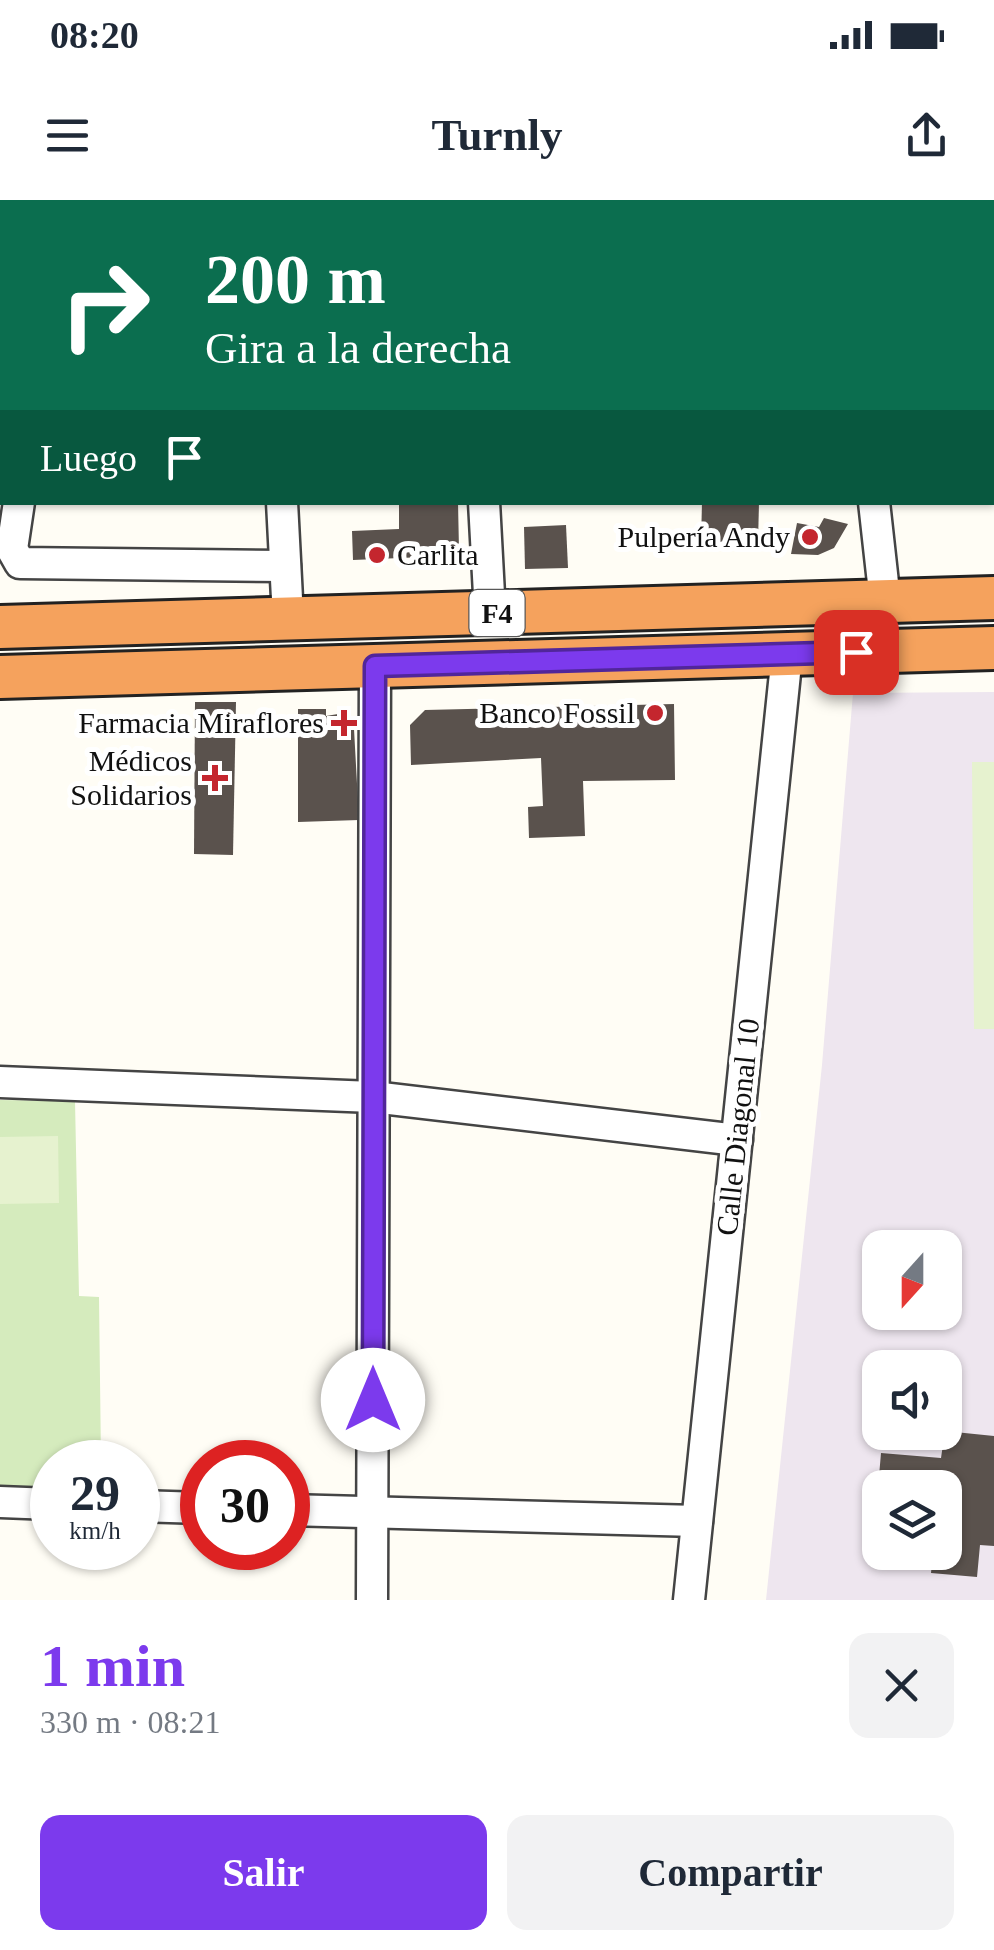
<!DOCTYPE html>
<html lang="es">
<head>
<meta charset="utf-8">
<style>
  :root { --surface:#fff; --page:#f2f2f3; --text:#1f2937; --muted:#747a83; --accent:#7c3aed }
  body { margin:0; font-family:Georgia,serif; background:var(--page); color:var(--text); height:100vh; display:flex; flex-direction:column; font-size:38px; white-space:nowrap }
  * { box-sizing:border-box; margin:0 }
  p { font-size:32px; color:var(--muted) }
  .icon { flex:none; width:55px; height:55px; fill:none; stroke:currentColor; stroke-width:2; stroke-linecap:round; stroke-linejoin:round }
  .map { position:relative; height:1400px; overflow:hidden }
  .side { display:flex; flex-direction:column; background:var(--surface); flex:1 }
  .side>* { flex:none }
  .hud { position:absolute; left:0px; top:0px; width:995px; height:305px; box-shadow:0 2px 8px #0004; background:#0b6e4f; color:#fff; overflow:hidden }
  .needle { width:65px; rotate:201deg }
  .fabs { position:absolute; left:862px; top:1030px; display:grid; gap:20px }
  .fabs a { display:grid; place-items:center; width:100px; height:100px; border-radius:20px; background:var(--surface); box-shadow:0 2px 8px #0004; font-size:50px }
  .speed { position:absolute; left:30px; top:1240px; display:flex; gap:20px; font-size:50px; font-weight:700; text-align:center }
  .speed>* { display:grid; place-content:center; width:130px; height:130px; border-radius:50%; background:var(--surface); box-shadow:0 2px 8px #0004; line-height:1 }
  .speed small { font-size:25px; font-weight:400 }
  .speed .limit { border:15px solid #d22; background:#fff; color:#111 }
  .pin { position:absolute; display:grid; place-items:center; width:85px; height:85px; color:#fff; margin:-42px; border-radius:20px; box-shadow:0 5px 15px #0006 }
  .me { position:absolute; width:110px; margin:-55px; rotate:0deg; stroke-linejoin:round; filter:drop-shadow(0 0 8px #0008) }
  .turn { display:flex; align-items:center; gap:35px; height:210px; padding:0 40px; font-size:45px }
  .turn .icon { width:130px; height:130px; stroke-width:2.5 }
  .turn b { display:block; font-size:70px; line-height:85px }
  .then { display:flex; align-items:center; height:95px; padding:0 40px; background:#0003; gap:20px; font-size:38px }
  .round { display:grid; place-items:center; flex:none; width:105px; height:105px; border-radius:20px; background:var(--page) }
  .summary { display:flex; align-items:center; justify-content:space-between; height:170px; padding:0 40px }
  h1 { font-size:60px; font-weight:700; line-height:75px; color:var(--accent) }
  .action { display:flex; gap:20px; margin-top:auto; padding:20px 40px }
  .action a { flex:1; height:115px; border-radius:20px; background:var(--accent); color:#fff; font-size:40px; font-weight:700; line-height:115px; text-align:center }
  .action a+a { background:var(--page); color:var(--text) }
  .status { display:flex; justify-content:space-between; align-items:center; height:70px; padding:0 50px; background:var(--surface); direction:ltr }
  .status svg { height:28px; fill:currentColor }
  header { display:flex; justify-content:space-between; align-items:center; height:130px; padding:0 40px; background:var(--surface); font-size:45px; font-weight:700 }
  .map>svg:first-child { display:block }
  .industrial { fill:#eee6ef; fill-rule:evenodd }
  .green { fill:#d5ebbd }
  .pitch { fill:#e6f2cf }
  .building { fill:#5a524d }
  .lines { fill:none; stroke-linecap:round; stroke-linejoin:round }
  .minor-casing { stroke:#444; stroke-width:35 }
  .highway-casing { stroke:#222; stroke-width:48 }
  .minor { stroke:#fff; stroke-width:30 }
  .highway { stroke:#f5a25d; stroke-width:42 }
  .route-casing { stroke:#51269a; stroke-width:25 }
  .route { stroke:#7c3aed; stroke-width:18 }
  .poi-dot { fill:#c4262e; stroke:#fff; stroke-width:4 }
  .labels { text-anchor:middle; stroke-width:10; stroke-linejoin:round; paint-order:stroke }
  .shield { fill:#fff; stroke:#585858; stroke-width:2.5 }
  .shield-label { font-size:28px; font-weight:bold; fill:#111 }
  .poi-label { font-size:30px; fill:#111; stroke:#fff; text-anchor:end }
  .street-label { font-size:30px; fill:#111; stroke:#fff }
</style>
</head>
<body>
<div class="status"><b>08:20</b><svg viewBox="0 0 49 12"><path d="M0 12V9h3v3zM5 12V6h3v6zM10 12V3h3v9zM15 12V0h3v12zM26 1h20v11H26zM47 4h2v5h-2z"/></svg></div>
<header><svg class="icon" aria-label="menu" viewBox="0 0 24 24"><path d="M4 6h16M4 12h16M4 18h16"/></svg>Turnly<svg class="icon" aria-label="share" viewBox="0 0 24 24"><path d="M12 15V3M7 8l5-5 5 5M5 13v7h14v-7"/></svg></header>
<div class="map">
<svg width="994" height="1400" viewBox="0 0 994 1400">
  <rect width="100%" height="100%" fill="#fffdf5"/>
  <path class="industrial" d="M994 492V1400H766L822 865 853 493ZM880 1048H945V1112H880ZM880 1168H945V1232H880ZM880 1288H945V1352H880Z"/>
  <path class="green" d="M0 900 75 901 79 1096 99 1097 101 1262H52V1289L0 1288Z"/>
  <g class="pitch">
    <path d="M972 562H994V829H974Z"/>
    <path d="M58 936 59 1003 0 1004V937Z"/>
  </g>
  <g class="building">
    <path d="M399 302H458L459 350 448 356 353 360 352 331 399 329Z"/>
    <path d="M702 302H759L758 344 701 342Z"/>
    <path d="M824 318 848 324 834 348 818 355 791 354 797 323 819 327Z"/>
    <path d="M566 325 568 368 525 369 524 327Z"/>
    <path d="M195 502H236L233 655 194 654Z"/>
    <path d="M674 504 675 580 583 581 585 636 529 638 528 607 543 606 541 558 411 565 410 525 425 510Z"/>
    <path d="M298 509H326V516L338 514 354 529 359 620 298 622Z"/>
    <path d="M945 1231 994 1236V1346L980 1345 977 1377 931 1373 933 1352H945V1288H878L881 1253 941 1258Z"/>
  </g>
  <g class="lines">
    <defs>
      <g id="minor">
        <path d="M467 0V2"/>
        <path d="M838 0 839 2"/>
        <path d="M31 2V0"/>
        <path d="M0 126 2 116"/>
        <path d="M0 236H2"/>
        <path d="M19 302 12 349 20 363 285 366"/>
        <path d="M282 302 288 418"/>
        <path d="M484 302 490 413"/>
        <path d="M874 302 885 401"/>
        <path d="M0 882 373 897 737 940"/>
        <path d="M0 1302 52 1304"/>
        <path d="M138 1306 202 1308"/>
        <path d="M288 1310 697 1321"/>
        <path d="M372 1400 375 466"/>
        <path d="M689 1400 787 454"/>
      </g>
      <g id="highway">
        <path d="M0 427 994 398"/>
        <path d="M0 477 994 448"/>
      </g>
    </defs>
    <use href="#minor" class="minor-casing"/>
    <use href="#highway" class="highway-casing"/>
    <use href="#minor" class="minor"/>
    <use href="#highway" class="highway"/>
  </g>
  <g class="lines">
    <defs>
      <path id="route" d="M373 1200 375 466 856 452"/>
    </defs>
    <use href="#route" class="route-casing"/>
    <use href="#route" class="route"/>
  </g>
  <g class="poi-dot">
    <circle cx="810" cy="337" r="10"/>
    <circle cx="377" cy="355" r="10"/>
    <circle cx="655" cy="513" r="10"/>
    <path d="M339 508h10v10h10v10h-10v10h-10v-10h-10v-10h10z"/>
    <path d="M210 563h10v10h10v10h-10v10h-10v-10h-10v-10h10z"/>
  </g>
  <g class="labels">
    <rect class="shield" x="469.5" y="390" width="55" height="46" rx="8"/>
    <g class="shield-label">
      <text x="497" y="423">F4</text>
    </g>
    <g class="poi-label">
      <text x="790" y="347">Pulpería Andy</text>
      <text x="397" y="365" text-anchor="start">Carlita</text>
      <text x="635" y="523">Banco Fossil</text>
      <text x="324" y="533">Farmacia Miraflores</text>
      <text x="192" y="571">Médicos<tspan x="192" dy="34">Solidarios</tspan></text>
    </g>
    <g class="street-label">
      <text transform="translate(738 927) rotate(-84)" y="10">Calle Diagonal 10</text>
    </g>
  </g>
</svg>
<div class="fabs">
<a><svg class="needle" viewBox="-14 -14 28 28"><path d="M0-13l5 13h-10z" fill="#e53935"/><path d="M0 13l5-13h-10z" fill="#747a83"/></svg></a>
<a><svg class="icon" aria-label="sound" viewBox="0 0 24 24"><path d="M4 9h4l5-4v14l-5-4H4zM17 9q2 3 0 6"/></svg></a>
<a><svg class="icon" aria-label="layers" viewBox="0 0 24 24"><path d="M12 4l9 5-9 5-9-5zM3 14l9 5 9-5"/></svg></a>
</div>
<div class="speed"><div>29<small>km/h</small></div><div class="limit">30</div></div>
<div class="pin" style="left:856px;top:452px;background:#d93025"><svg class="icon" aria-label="arrive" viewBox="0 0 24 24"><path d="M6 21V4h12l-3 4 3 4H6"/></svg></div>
<svg class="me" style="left:373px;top:1200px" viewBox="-20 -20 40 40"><circle r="19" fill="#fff"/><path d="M0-13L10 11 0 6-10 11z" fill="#7c3aed"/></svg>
<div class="hud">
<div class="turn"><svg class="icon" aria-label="right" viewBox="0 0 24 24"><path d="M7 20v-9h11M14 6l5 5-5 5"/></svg><div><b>200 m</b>Gira a la derecha</div></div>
<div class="then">Luego<svg class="icon" aria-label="arrive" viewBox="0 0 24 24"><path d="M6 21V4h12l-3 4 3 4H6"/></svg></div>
</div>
</div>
<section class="side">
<div class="summary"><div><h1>1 min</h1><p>330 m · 08:21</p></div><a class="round"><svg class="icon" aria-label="close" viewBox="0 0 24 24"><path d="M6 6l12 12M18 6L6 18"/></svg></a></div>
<div class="action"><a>Salir</a><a>Compartir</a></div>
</section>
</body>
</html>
